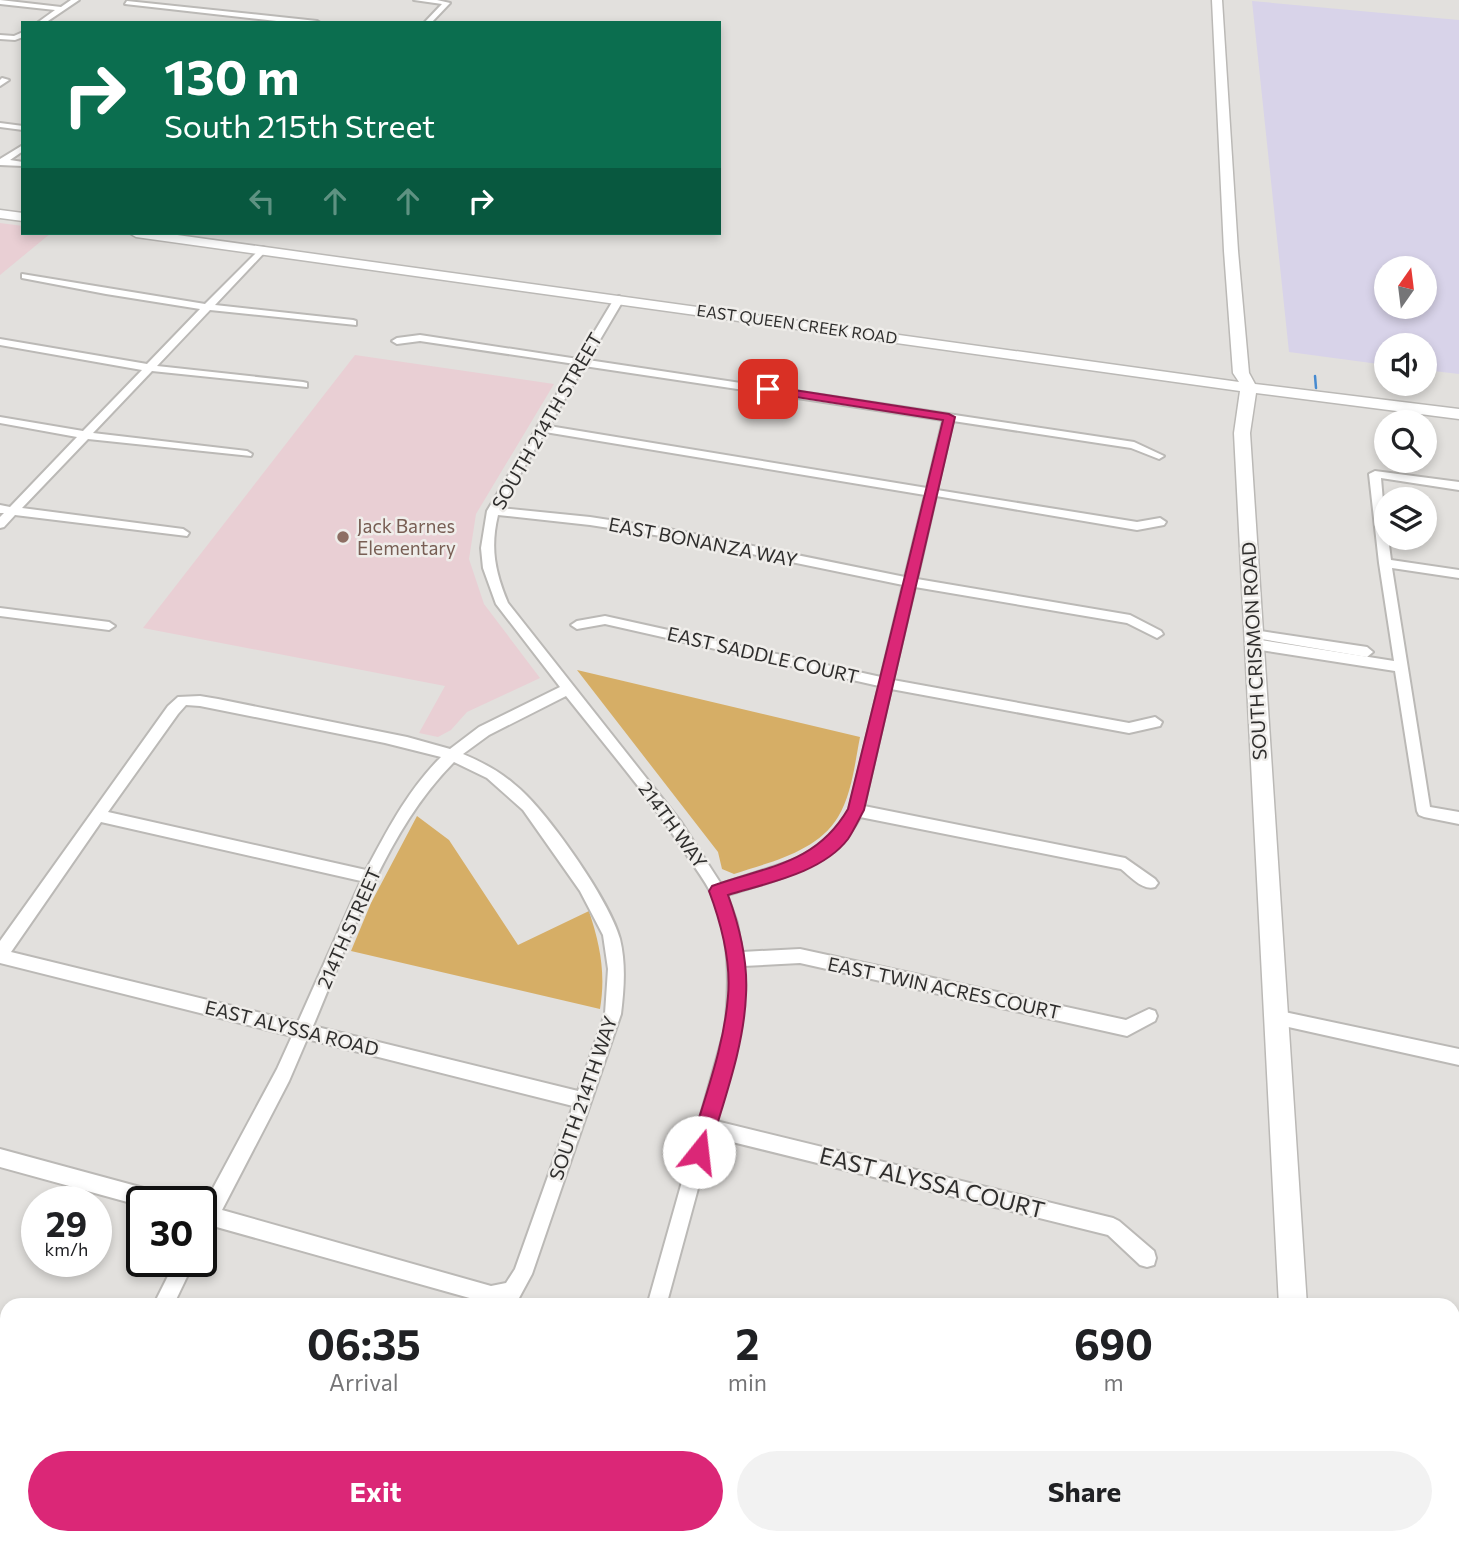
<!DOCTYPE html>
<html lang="en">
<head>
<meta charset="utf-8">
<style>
  :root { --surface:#fff; --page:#f2f2f2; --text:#202124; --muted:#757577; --accent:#db2777 }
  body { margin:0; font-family:Commissioner,sans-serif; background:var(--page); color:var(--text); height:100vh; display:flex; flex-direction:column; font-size:26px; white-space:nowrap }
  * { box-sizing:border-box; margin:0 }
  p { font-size:23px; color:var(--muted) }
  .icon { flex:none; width:38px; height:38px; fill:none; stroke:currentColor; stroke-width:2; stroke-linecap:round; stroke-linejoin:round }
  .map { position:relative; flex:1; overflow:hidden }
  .side { position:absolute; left:0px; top:1298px; width:1460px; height:247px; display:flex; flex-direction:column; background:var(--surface); border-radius:21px 21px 0 0; box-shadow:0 4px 10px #0003 }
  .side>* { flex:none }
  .hud { position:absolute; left:21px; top:21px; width:700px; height:214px; border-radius:0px; box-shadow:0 4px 10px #0003; background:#0b6e4f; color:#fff; overflow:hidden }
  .needle { width:46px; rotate:14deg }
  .fabs { position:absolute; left:1374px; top:256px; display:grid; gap:14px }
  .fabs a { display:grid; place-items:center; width:63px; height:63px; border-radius:50%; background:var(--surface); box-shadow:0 4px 10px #0003; font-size:35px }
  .speed { position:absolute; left:21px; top:1186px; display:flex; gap:14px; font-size:35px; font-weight:700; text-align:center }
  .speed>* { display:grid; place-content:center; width:91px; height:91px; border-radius:50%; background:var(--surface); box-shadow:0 4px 10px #0003; line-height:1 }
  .speed small { font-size:18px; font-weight:400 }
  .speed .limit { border:4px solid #111; border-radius:10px; background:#fff; color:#111 }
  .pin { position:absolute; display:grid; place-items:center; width:60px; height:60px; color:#fff; margin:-30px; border-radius:14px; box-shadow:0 4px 10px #0006 }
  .me { position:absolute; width:77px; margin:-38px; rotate:16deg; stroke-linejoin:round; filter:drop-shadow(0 0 5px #0008) }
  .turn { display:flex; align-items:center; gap:24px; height:147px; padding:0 28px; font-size:32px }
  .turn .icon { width:91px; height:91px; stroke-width:2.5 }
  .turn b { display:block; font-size:49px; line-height:60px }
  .lanes { display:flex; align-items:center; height:66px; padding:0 28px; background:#0003; justify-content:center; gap:35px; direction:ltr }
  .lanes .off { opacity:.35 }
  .eta { display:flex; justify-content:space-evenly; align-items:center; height:119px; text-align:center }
  .eta b { font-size:42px; font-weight:700; line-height:49px }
  .primary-button { display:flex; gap:14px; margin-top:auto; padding:14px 28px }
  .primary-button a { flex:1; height:80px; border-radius:42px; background:var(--accent); color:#fff; font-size:28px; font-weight:700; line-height:80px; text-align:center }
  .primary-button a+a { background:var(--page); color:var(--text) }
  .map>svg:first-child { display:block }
  .industrial { fill:#d8d3e9; fill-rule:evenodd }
  .education { fill:#e9cfd4 }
  .green { fill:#d6ae66 }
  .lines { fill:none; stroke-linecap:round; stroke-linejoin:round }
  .stream { stroke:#468ad0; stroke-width:2.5 }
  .street-casing { stroke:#bbb9b6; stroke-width:4 }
  .secondary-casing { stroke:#bbb9b6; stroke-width:3 }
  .street { fill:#fff; fill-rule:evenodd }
  .secondary { fill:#fff; fill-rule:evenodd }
  .route { fill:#db2777; stroke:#8e194d; stroke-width:2 }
  .education-dot { fill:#8d6e63; stroke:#efedea; stroke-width:2.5 }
  .labels { text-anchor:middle; stroke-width:5; stroke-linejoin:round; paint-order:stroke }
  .far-street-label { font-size:16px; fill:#2f2e2d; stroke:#efedea }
  .street-label { font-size:19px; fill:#2f2e2d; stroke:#efedea }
  .education-label { font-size:19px; fill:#785e54; stroke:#efedea; text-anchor:start }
  .near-street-label { font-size:23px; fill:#2f2e2d; stroke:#efedea }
</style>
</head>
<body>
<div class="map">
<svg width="1459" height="1544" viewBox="0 0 1459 1544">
  <rect width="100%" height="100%" fill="#e2e0dd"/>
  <path class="industrial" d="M1252 1 1459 20V374L1425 370 1424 345H1386V365L1289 352ZM1386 268H1424V306H1386Z"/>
  <g class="education">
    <path d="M0 223 23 226V233H51L0 275Z"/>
    <path d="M355 355 554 384 476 514 469 559 484 604 540 678 467 712 451 730 438 737 419 733 445 686 143 628Z"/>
  </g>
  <g class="green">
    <path d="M577 670 860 737C855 762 852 794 838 817 817 852 770 862 734 874L722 869 718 852Z"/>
    <path d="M417 816 449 840 518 945 589 911C600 945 606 973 600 1009L351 951 371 903Z"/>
  </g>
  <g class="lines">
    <path class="stream" d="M1315 376 1316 388"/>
    <defs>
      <g id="street">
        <path d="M0 0 61 7 71 0H79L45 23H37L55 10 0 4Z"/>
        <path d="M414 0H437L450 3 431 23H424L442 4Z"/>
        <path d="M127 1 317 21 320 23H295L125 4Z"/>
        <path d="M23 32V37L15 40 0 39V35L14 36Z"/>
        <path d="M2 78 9 80 0 86V80Z"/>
        <path d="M0 123 23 126V130L0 127Z"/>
        <path d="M23 145V151L10 160 23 162V166L0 165V159Z"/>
        <path d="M262 247 265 248V252L215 305 353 320 356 321V325L210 310 157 366 303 382 307 383V387L152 371 93 433 247 451 252 454 251 456 88 439 22 508 183 529 189 533 187 536 15 515 4 527 0 528V517L4 513H0V505L10 507 77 437 0 423V417L83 431 142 370 0 345V339L147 364 200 309 106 294 22 278V274L205 304Z"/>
        <path d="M619 296 624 299 588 360 1134 442 1164 456 1159 459 1131 448 953 421 937 490 1137 522 1160 518 1166 522 1164 525 1137 530 936 496 917 579 1130 615 1161 631 1163 634 1157 638 1127 623 915 587 893 680 1129 723 1155 717 1162 722 1160 726 1129 733 891 689 864 806 1125 858 1155 879 1158 883 1155 887C1143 891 1131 877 1121 869L860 817C834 868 778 879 727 895L737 923 742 952 800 949 1126 1020 1149 1009 1155 1011 1157 1016 1155 1021 1127 1036 800 963 743 966C747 1020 730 1069 716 1121L1113 1218 1119 1221 1154 1251 1156 1258 1154 1265 1147 1267 1140 1265 1108 1235 712 1137 666 1306H647L725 1029C730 985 731 934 711 893 705 881 696 869 688 857 652 800 608 749 566 696L489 735 463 754C482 762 499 771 514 784 545 808 610 901 620 939 626 964 624 989 621 1014L532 1274 519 1298 491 1304 213 1226 207 1236 201 1239V1204L204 1205 277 1069 292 1036 0 963V941L168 706 178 697 200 696 218 699 407 737 450 749 479 727 560 687 496 604 483 568 481 548 487 511 575 364 420 341 397 344 392 341 397 338 420 335 578 359 614 299ZM584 366 943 420 927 488 549 426ZM545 432 925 495 905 577 674 530 590 517 500 508ZM498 515 590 525 674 538 903 585 881 677 605 616 577 621 571 625 577 629 605 624 879 686 849 810 839 827 826 841 797 859 721 884 681 822 508 603C495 572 490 548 498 515ZM186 705 200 706 385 743 441 757C408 790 388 829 366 870L108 812 178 714ZM454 762 487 778 523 810 580 891 603 935 608 969 605 1014 578 1091 313 1026C351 937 385 831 454 762ZM101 822 361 881 298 1022 11 952ZM307 1039 573 1106 515 1269 506 1283 491 1286 222 1210 289 1081Z"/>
        <path d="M1375 471 1459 482V490L1381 478 1386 537H1388L1391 560 1459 570V578L1392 568 1430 807 1459 812V824L1424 817 1419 815 1417 811 1395 671 1254 649 1248 644 1254 639 1394 661 1379 563 1369 474Z"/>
        <path d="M0 608 109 622 115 626 109 630 0 616Z"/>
        <path d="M1254 630 1367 647 1373 652 1367 657 1250 637 1248 634Z"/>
        <path d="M1275 1010 1459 1049V1065L1275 1024 1269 1022 1267 1017 1269 1012Z"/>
        <path d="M0 1149 162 1193 168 1196 171 1202H142V1206L0 1167Z"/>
        <path d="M175 1262H194L173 1306H153Z"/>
        <path d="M0 1366 7 1369V1389L0 1386Z"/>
        <path d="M1452 1476 1459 1478V1498L1452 1497Z"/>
        <path d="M490 1538H527L530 1544H493Z"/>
        <path d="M582 1538H604L603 1544H581Z"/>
      </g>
      <g id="secondary">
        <path d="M1212 0H1222L1238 251 1249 373 1255 384 1459 409V419L1256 393 1250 433 1307 1306H1279L1234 433 1240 391 136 237 129 233H163L1239 382 1233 373 1224 251Z"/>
        <path d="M0 210 23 213V221L0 218Z"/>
        <rect x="1292" y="1538" width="32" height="6"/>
      </g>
    </defs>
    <use href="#street" class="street-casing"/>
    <use href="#secondary" class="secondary-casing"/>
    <use href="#street" class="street"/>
    <use href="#secondary" class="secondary"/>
  </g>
  <path class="route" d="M768 386 949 414 955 417 864 810C859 819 854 830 848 839 822 873 767 883 728 895 739 925 748 962 746 995 744 1048 723 1102 709 1152L706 1159 699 1162 692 1159 689 1152C703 1101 724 1049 728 996 731 962 721 923 709 891L712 886C768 866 816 864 848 809L943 420 764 392V387Z"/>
  <circle class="education-dot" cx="343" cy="537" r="7"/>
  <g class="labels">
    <g class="far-street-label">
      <text transform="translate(797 324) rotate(8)" y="6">EAST QUEEN CREEK ROAD</text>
    </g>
    <g class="street-label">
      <text transform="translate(547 421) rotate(-60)" y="7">SOUTH 214TH STREET</text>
      <text transform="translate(703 542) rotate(11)" y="7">EAST BONANZA WAY</text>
      <text transform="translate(1254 651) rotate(-93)" y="7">SOUTH CRISMON ROAD</text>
      <text transform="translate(763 655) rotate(13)" y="7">EAST SADDLE COURT</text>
      <text transform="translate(673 825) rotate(54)" y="7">214TH WAY</text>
      <text transform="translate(349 928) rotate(-66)" y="7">214TH STREET</text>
      <text transform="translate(944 988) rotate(12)" y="7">EAST TWIN ACRES COURT</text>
      <text transform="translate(292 1028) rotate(14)" y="7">EAST ALYSSA ROAD</text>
      <text transform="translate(583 1098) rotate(-71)" y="7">SOUTH 214TH WAY</text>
    </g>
    <g class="education-label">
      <text x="357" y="533">Jack Barnes<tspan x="357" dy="22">Elementary</tspan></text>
    </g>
    <g class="near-street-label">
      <text transform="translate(932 1183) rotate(14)" y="8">EAST ALYSSA COURT</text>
    </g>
  </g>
</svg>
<div class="fabs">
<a><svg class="needle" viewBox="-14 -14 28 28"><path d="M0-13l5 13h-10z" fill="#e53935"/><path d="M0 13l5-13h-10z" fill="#757577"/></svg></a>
<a><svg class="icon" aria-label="sound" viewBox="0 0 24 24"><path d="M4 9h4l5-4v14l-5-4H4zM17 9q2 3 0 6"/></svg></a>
<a><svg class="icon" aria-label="search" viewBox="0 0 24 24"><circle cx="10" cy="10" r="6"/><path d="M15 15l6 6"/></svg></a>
<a><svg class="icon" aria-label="layers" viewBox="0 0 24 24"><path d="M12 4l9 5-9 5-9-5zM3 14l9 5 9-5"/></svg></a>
</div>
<div class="speed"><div>29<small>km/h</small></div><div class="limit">30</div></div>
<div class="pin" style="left:768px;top:389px;background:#d93025"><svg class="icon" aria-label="arrive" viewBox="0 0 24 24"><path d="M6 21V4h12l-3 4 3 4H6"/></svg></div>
<svg class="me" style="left:699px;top:1152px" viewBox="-20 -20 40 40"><circle r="19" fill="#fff"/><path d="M0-13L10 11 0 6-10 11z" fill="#db2777"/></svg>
<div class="hud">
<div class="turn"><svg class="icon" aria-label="right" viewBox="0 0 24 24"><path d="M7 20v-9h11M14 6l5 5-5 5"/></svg><div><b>130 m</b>South 215th Street</div></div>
<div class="lanes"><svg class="icon off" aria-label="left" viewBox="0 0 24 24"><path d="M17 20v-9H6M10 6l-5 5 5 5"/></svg><svg class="icon off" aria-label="ahead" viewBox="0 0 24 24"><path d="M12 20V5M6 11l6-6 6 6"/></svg><svg class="icon off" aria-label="ahead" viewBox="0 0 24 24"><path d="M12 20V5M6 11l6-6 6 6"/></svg><svg class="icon" aria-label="right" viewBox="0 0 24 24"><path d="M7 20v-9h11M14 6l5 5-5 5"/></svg></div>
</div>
<section class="side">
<div class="eta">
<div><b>06:35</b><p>Arrival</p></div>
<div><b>2</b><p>min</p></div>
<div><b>690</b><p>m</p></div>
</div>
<div class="primary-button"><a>Exit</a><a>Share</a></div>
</section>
</div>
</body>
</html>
